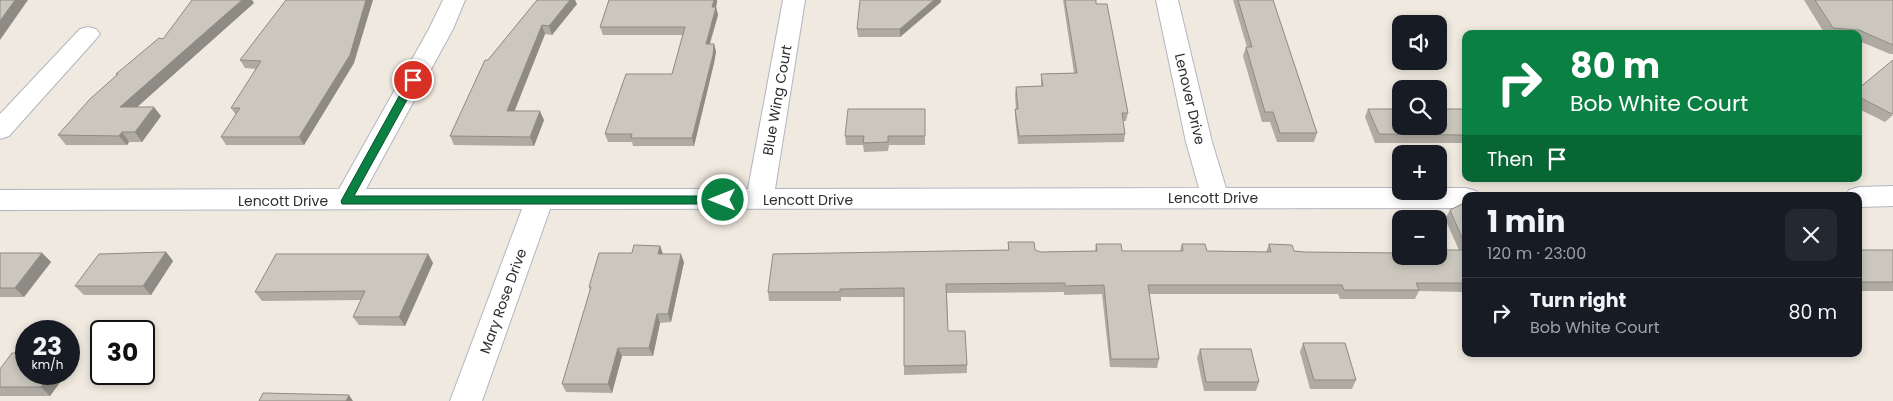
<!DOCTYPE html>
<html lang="en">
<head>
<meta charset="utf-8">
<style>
  :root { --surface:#171b24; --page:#242831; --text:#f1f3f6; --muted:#9ea1a6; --line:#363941 }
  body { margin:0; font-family:Poppins,sans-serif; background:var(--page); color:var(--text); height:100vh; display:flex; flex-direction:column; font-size:19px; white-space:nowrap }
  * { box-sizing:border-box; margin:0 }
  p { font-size:16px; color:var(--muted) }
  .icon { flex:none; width:28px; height:28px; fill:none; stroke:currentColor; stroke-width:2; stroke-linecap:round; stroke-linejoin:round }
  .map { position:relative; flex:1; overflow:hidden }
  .details { position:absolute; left:1462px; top:192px; width:400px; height:165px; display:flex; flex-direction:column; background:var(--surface); border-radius:10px; box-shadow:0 2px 8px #0003 }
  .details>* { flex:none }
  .top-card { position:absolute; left:1462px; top:30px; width:400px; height:152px; border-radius:10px; box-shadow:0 2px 8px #0003; background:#0b8043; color:#fff; overflow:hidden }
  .controls { position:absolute; left:1392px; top:15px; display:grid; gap:10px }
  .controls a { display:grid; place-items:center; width:55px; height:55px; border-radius:10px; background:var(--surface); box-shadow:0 2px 8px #0003; font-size:25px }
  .speed { position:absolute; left:15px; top:320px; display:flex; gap:10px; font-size:25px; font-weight:700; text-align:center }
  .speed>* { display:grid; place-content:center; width:65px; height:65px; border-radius:50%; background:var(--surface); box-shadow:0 2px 8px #0003; line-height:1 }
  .speed small { font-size:12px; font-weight:400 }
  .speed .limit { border:2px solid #111; border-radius:8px; background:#fff; color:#111 }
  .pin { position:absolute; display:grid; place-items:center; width:42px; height:42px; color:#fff; margin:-21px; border:2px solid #fff; border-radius:50%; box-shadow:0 1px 5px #0007 }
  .me { position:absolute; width:55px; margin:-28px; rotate:270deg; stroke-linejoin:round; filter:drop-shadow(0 0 4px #0008) }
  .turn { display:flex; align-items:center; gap:18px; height:105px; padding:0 25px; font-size:22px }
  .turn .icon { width:65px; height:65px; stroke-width:2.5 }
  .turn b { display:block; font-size:35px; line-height:42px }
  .then { display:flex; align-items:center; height:48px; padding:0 25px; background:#0003; gap:10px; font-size:19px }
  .round { display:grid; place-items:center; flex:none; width:52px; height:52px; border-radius:10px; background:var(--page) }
  .overview { display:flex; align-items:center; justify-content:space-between; height:85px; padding:0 25px }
  h1 { font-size:30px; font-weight:700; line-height:38px }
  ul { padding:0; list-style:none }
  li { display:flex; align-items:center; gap:15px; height:70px; padding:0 25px; border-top:1px solid var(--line) }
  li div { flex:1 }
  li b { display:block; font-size:19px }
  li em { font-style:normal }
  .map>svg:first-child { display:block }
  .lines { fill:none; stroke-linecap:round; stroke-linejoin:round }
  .minor-casing { stroke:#b3b5c1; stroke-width:2 }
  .minor { fill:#fff; fill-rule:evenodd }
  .wall { fill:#afaba3 }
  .shaded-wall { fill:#8e8b84 }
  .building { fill:#cbc7bd; stroke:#8e8b84 }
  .route { fill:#0b8043; stroke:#07532c }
  .labels { text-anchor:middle; stroke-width:4.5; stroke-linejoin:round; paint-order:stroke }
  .street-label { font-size:14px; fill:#2d2d2d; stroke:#fff }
</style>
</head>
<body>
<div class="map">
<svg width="1893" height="401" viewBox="0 0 1893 401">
  <rect width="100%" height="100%" fill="#efe9df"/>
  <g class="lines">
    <defs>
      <g id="minor">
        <path d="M443 0H465L453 29 366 189H748L783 0H805L775 189 1199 188 1186 142 1156 0H1178L1212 142 1226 188H1401V191H1439V188H1466L1476 191 1479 196H1466V208L550 209 482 401H450L522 209 0 210V190L339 189 429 29Z"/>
        <path d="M88 27 96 29 100 34 96 39 9 136 0 139V114L80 29Z"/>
        <path d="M1893 186V206L1859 207V196H1846L1849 190 1859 187Z"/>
      </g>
    </defs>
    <use href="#minor" class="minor-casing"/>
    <use href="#minor" class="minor"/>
  </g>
  <g class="wall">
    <path d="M537 0 577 4 552 35 545 34 514 111 544 120 534 146 454 145 450 136 488 60Z"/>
    <path d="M1063 0H1096V4L1128 113 1126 121H1123L1125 134 1124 142 1018 144 1015 117V109H1016L1015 95 1016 87 1041 86V74L1074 73Z"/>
    <path d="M1233 0H1273L1317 133 1314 142H1277L1270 122H1262L1243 56 1246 47H1247Z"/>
    <path d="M1804 0H1893V54H1890L1859 41V34H1825Z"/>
    <path d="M717 2 716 7 718 15 710 44H714L716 52 714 63 694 146H633L632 142H608L605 134 672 74 683 35H603L600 27Z"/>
    <path d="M941 2 900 37H858L857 29Z"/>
    <path d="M254 3 137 107 161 116 142 142H129L127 145H66L58 135 117 75 116 74 163 39Z"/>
    <path d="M240 60 354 63 304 145H226L221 137 236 115 231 108 256 69 245 68Z"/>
    <path d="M1859 88 1893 115 1885 122 1859 109Z"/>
    <path d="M925 109V145H889L888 151 864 152 863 145H846L845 136Z"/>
    <path d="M1368 109H1466V143H1375L1365 117Z"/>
    <path d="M1466 202V292L1419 291 1415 299H1340L1338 294H1149L1159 359 1157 368 1110 367 1102 294 1064 295V292L947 293 948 331 967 365V373L904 375V297H841V301H769L768 292 1008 250V242L1041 252 1095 251 1096 244 1122 251H1180L1182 244 1207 251 1266 252 1269 244 1294 251 1304 252 1444 254 1446 250H1459L1445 219 1450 210Z"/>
    <path d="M660 246 663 254 684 262 671 322 660 323 653 356H622L612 393 566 392 562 384 590 291 589 287 632 253Z"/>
    <rect x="1859" y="250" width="34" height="41"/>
    <path d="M166 252 173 261 151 295H84L75 286Z"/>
    <path d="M0 253H42L51 262 24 297H0Z"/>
    <path d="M428 254 433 263 405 326 359 325 353 317 361 300 262 301 255 292Z"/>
    <path d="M1303 343 1356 380 1352 389H1310L1300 352Z"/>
    <path d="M1200 349 1259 382 1256 391H1204L1197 358Z"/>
    <path d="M0 369 26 374H66L50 396H0Z"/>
  </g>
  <g class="shaded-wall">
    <path d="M15 0H28L0 40V21Z"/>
    <path d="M242 0H252L254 3 127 116 120 107Z"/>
    <path d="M366 0H373L354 63 304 145 299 137Z"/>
    <path d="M570 0H575L577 4 552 35 549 26Z"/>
    <path d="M714 0H717V2L714 15 712 7Z"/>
    <path d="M934 0H941V2L900 37V29Z"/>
    <path d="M716 7 718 15 707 52 706 44Z"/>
    <path d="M542 25 545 34 511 120 507 111Z"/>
    <path d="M714 44 716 52 714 63 694 146 692 138Z"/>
    <path d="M154 107 161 116 142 142 135 132Z"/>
    <path d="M540 111 544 120 534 146 530 137Z"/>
    <path d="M122 132 129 142 127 145 119 136Z"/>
    <path d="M660 246 663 254H658Z"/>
    <path d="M166 252 173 261 151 295 143 286Z"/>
    <path d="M42 253 51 262 24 297 15 288Z"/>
    <path d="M428 254 433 263 405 326 399 317Z"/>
    <path d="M681 254 684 262 671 322 668 314Z"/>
    <path d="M657 314 660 323 653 356 649 348Z"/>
    <path d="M618 348 622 356 612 393 608 384Z"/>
    <path d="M69 356 74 362 69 370Z"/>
    <path d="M50 374H66L50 396 41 387Z"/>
    <path d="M349 395 353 401H346Z"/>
  </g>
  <g class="building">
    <path d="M0 0H15L0 21Z"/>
    <path d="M192 0H242L120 107H154L135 132H122L119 136 58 135 90 99 118 74H116L159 38 163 39Z"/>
    <path d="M286 0H366L350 55 299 137H221L240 108H231L261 61 240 60Z"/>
    <path d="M537 0H570L549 26 542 25 507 111H540L530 137 450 136 485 60H488Z"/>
    <path d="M609 0H714L712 7H716L706 44H714L713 55 692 138H631L632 134H605L626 74H672L685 27H600Z"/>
    <path d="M860 0H934L900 29H857Z"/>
    <path d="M1065 0H1096V4H1107L1128 113H1122L1125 134 1019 136 1015 109H1018L1016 87 1043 86 1041 74 1077 73Z"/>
    <path d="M1238 0H1273L1317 133H1280L1273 112H1265L1246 47H1252Z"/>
    <path d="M1815 0H1893V45L1859 30 1833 28Z"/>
    <path d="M1893 60V113L1892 114 1859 97V88Z"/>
    <path d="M848 109H925V136H888V142L863 143 864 136H845Z"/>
    <path d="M1368 109H1401V126H1439V109H1466V135L1379 134Z"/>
    <path d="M1466 202V247L1450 210Z"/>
    <path d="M1008 242H1034L1035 250 1041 252 1097 251 1096 244H1121L1122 251H1183L1182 244H1205L1207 251 1271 252 1269 244 1292 245 1294 251 1304 252 1401 253V256H1439V254H1447L1446 250H1466V283H1416L1419 290H1344L1342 285H1148L1159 359H1111L1104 285 1065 286V283L946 284 948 331H965L967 365 904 366V288L840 289V292H768L773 254 1009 250Z"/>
    <path d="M634 245 660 246 658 254H681L668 314H657L649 348H618L608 384H562L591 287H589L599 253H632Z"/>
    <rect x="1859" y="250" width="34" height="32"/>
    <path d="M166 252 143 286H75L99 254Z"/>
    <path d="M0 253H42L15 288H0Z"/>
    <path d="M276 254H428L399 317H353L365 291 255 292Z"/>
    <path d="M1303 343H1345L1356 380H1314Z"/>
    <path d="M1200 349H1251L1259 382H1206Z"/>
    <path d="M12 353H26V374H50L41 387H0V369Z"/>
    <path d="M263 393 349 395 346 401H259Z"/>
  </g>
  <path class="route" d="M413 77 418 80 354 196H723L729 200 723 204H342L341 201 408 80Z"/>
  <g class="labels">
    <g class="street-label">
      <text transform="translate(1190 99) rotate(77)" y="5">Lenover Drive</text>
      <text transform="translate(777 100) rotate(-80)" y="5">Blue Wing Court</text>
      <text x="1213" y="203">Lencott Drive</text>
      <text x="808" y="205">Lencott Drive</text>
      <text x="283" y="206">Lencott Drive</text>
      <text transform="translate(503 301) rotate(-70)" y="5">Mary Rose Drive</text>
    </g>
  </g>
</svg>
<div class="controls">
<a><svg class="icon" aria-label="sound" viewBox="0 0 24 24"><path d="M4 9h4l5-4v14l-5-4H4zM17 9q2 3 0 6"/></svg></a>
<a><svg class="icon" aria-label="search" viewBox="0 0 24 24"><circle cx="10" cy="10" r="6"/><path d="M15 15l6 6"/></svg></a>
<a>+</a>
<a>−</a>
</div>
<div class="speed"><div>23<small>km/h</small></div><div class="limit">30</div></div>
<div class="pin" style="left:413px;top:80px;background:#d93025"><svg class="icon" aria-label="arrive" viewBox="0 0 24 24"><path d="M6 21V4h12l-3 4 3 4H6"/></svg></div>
<svg class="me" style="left:723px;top:200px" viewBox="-20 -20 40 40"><circle r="17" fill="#0b8043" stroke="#fff" stroke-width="3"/><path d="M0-11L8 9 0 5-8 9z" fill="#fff"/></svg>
<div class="top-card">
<div class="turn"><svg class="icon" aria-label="right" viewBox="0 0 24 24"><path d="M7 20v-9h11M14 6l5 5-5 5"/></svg><div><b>80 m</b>Bob White Court</div></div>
<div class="then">Then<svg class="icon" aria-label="arrive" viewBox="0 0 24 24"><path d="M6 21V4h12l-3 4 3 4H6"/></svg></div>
</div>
<section class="details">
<div class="overview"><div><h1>1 min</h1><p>120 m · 23:00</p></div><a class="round"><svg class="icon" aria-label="close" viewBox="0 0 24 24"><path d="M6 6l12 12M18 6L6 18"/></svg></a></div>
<ul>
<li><svg class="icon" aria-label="right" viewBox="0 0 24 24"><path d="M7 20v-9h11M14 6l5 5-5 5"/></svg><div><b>Turn right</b><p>Bob White Court</p></div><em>80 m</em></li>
</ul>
</section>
</div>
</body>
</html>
